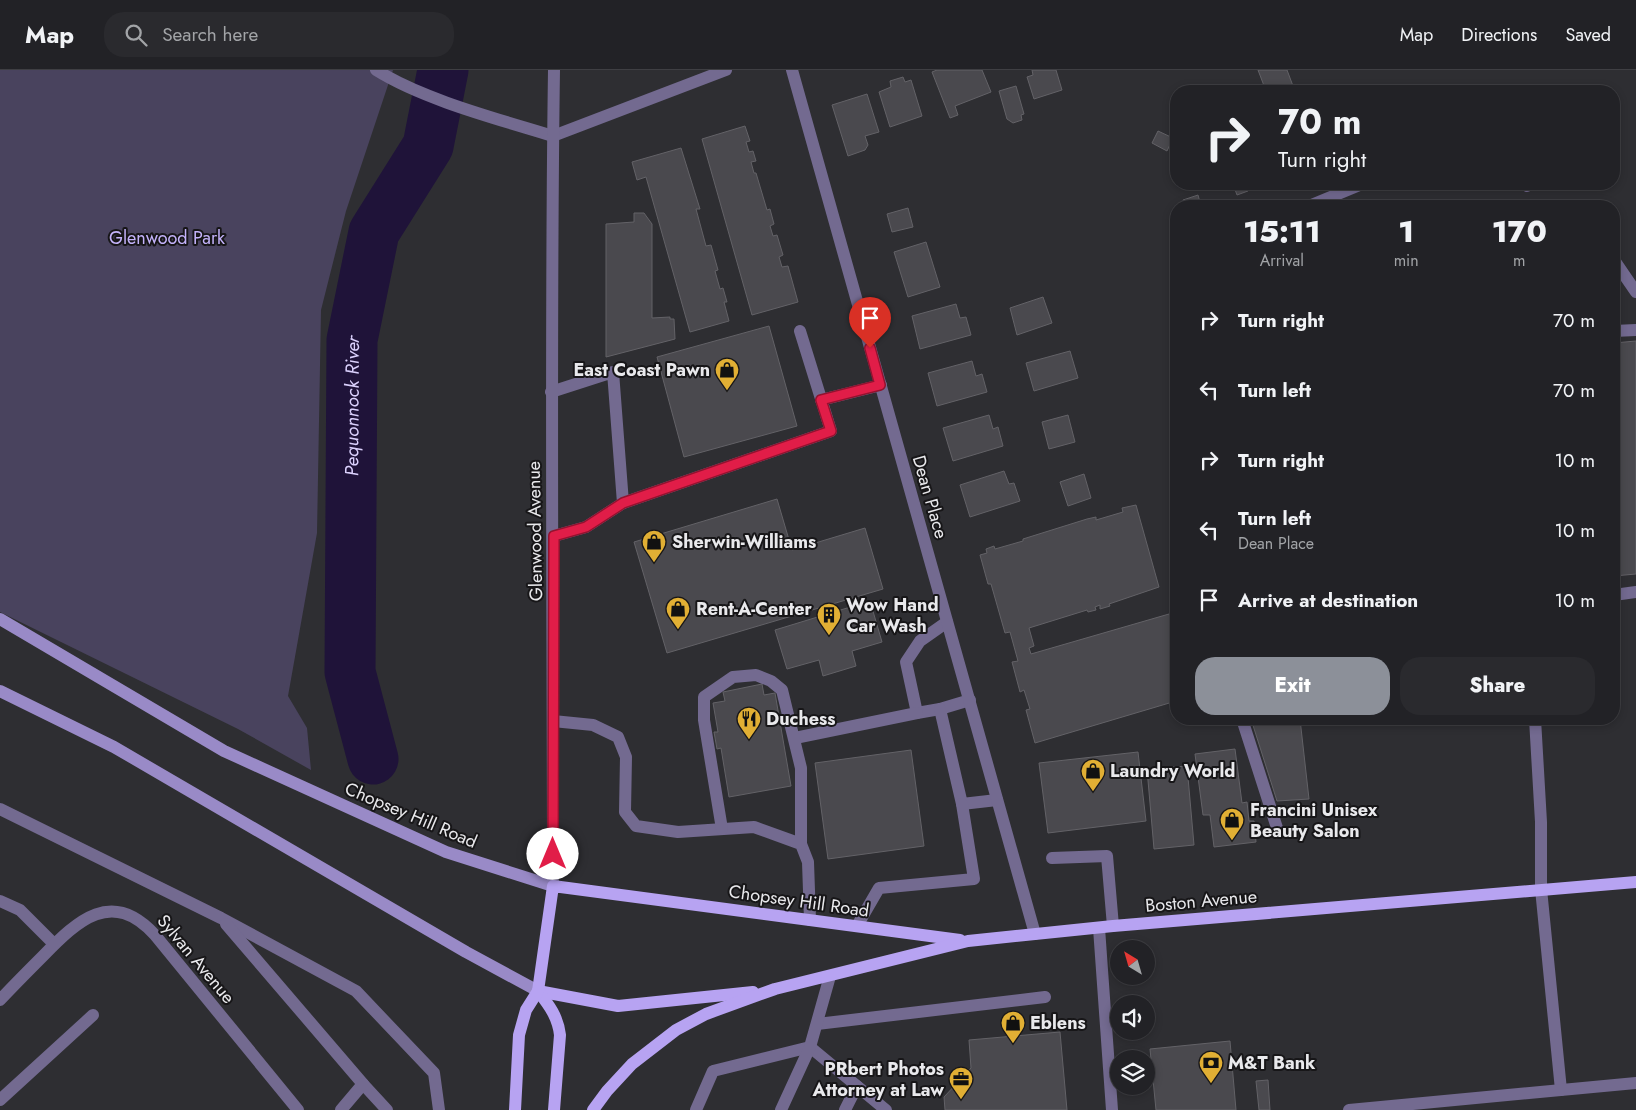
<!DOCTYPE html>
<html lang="en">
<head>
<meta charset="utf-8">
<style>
  :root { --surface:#222226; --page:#2a2a2e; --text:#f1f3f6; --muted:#a2a4a7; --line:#3f3f43; --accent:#8c9099 }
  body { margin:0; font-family:Jost,sans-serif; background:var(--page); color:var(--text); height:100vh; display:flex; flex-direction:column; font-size:19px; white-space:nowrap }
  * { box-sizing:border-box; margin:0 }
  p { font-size:16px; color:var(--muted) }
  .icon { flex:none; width:28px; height:28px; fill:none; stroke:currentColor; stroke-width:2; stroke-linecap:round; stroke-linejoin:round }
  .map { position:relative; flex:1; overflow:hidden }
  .sheet { position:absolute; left:1170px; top:130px; width:450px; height:525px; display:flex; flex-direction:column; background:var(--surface); border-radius:20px; box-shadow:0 2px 8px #0003,0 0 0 1px var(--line) }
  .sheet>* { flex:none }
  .guide { position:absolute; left:1170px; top:15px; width:450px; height:105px; border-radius:20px; box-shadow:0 2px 8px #0003,0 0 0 1px var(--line); background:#222226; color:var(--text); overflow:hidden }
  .needle { width:32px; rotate:323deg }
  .fabs { position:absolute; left:1110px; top:870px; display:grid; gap:10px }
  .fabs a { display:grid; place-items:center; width:45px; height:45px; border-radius:50%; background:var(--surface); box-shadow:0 2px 8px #0003,0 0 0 1px var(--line); font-size:25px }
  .pin { position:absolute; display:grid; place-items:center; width:42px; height:42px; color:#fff; margin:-51px -21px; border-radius:50% 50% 50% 0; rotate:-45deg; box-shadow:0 0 5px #0007 }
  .pin .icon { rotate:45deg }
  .me { position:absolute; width:55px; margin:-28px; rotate:0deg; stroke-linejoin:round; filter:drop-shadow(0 0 4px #0008) }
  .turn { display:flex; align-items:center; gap:18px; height:105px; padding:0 25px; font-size:22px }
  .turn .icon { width:65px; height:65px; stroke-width:2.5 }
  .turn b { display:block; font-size:35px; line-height:42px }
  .eta { display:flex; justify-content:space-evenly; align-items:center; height:85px; text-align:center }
  .eta b { font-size:30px; font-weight:800; line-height:35px }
  .primary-button { display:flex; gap:10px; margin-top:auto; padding:10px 25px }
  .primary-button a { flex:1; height:58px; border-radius:20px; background:var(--accent); color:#fff; font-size:20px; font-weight:800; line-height:58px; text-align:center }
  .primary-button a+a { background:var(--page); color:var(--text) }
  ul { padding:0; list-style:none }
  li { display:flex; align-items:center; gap:15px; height:70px; padding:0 25px }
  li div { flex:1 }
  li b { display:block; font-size:19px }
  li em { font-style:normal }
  header { display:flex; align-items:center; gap:30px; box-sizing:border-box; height:70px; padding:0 25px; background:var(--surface); border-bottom:1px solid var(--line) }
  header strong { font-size:24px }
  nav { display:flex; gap:28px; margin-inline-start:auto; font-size:18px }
  .search { width:350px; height:45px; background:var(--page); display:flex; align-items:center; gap:12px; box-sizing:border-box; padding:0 18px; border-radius:20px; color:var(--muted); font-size:19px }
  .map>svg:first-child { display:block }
  .green { fill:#49435e }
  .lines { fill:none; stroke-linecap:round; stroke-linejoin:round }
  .river { stroke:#1f1339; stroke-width:51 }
  .building { fill:#4a494e; stroke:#636267 }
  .lane { stroke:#736a90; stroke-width:12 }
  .street { stroke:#736a90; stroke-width:12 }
  .secondary { stroke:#998ac7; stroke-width:12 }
  .primary { stroke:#b7a3f2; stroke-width:12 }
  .route-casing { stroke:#92132f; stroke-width:12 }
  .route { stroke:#e11d48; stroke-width:9 }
  .labels { text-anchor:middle; stroke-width:4; stroke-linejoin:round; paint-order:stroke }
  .park-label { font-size:18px; fill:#c4b3fb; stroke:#171618 }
  .poi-label { font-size:18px; font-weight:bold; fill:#e9e9ec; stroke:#171618; text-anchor:start }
  .street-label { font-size:18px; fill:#e9e9ec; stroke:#171618 }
  .water-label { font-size:19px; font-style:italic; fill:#dad0fc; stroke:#171618 }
</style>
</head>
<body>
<header>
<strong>Map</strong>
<div class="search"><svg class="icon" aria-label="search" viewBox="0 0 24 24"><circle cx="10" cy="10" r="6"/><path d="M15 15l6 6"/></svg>Search here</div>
<nav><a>Map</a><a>Directions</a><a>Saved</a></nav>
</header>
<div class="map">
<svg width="1636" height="1040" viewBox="0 0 1636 1040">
  <rect width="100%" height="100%" fill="#2e2e32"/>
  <path class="green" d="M0 0H393L346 141 321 240 317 463 288 626 307 658 311 700 238 659 0 542Z"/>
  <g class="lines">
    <path class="river" id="s1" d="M373 689 350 602 352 270 374 162 428 76 443 0"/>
  </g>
  <g class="building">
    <path d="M937 0H982L991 22 955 36 958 45 950 48 932 2Z"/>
    <path d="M1032 0H1056L1062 20 1034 29 1027 7 1033 5Z"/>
    <path d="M1258 0H1287L1293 16 1290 17 1292 21H1266Z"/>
    <path d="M903 7 905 12 911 10 922 46 890 57 879 22 891 17 890 11Z"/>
    <path d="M1016 16 1024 44 1021 45 1022 50 1013 53 1007 49 999 21Z"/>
    <path d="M867 24 879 62 865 66 868 75 865 80 848 86 832 35Z"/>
    <path d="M745 56 750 71 746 72 749 82 753 81 756 91 751 92 754 103H756L767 140 770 139 774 154 770 156 773 166 777 165 783 185 779 187 782 197 788 196 798 232 752 245 702 69Z"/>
    <path d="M1158 61 1173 68 1167 81 1152 73Z"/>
    <path d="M681 78 700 139H696L706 176 711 175 718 200 715 201 720 219 723 218 727 232H724L729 251 690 262 646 107 637 110 632 92Z"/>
    <path d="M1233 114H1245L1248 121 1237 125Z"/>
    <path d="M1198 125 1201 136H1185L1183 130Z"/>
    <path d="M908 138 913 157 892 162 887 144Z"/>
    <path d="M634 143H644L652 154V248L670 247V249H674L675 269 606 287V154L634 152Z"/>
    <path d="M926 172 940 217 908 227 894 182Z"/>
    <path d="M1043 227 1052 253 1017 265 1010 238Z"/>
    <path d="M956 234 960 248 966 247 971 265 920 279 912 246Z"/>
    <path d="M769 256 797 356 684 387 657 287Z"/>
    <path d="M1636 271V504L1614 506V273Z"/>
    <path d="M1070 281 1078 308 1034 321 1026 293Z"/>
    <path d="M972 291 976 306 982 304 987 322 937 336 928 303Z"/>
    <path d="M989 345 993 359 998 357 1003 376 953 391 943 358Z"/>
    <path d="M1068 345 1075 372 1049 379 1042 352Z"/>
    <path d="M1004 401 1009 414 1014 413 1020 431 970 447 960 415Z"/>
    <path d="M1084 404 1091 428 1068 436 1060 412Z"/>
    <path d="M777 429 792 480 865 458 883 519 667 583 634 472Z"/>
    <path d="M1136 435 1159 517 1109 534 1110 536 1100 539V535L1095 537 1096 540 1088 542 1087 540 1029 558 1034 576 1029 578 1031 584 1169 544 1176 570V631L1035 673 1026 640 1030 639 1024 620 1020 622 1012 592 1018 591 1010 562 1005 563 991 514H988L980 485 987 483 986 479 994 476 995 479 1023 471V469L1087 449 1096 447V450L1123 442 1122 438Z"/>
    <path d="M870 531 882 572 852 581 856 596 823 606 819 590 787 599 775 560Z"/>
    <path d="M762 614 764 625 775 623 791 716 729 727 721 678 717 679 714 662H718L713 633 725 631 723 622Z"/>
    <path d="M1251 649H1300L1309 729 1277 731Z"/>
    <path d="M1235 679 1242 733 1247 732 1249 751H1254L1256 772 1214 777 1210 745H1203L1195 684Z"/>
    <path d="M911 680 924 776 828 789 815 693Z"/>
    <path d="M1138 682 1146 751 1048 763 1039 693Z"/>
    <path d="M1187 696 1194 775 1154 779 1147 699Z"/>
    <path d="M1060 962 1067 1040H945L944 1027 971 998 969 970Z"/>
    <path d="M1230 971 1236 1040H1156L1150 979Z"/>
    <path d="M1268 1010 1270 1040H1259L1256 1011Z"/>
  </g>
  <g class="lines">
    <g class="lane">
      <path d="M376 0C424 30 498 49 553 66"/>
      <path d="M1526 114 1527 116"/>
      <path d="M1309 136 1362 114"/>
      <path d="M1614 190 1636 222"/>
      <path d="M1614 261 1636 260"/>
      <path d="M551 322 613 302 623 433 586 457 554 466"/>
      <path d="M821 330 881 315"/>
      <path d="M623 433 831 361 800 261"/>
      <path d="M1614 525 1636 522"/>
      <path d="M947 552 920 571 906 592 917 643 940 639 970 630"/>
      <path d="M940 639 962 734 997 730"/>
      <path d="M1242 649 1278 761"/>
      <path d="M1535 649 1541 752V819L1561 1020"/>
      <path d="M553 651 593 655 618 667 626 687 625 742 636 756 678 762 754 757 801 774 808 792 810 850"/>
      <path d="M795 668 917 643"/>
      <path d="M0 739 221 848 356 921 434 1003 439 1040"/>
      <path d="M722 759 704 650V627L733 607 756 605 771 611 782 620 801 698V774"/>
      <path d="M1052 788 1107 786 1113 856"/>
      <path d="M0 831 20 840 54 874"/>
      <path d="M226 854 363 1014 341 1040"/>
      <path d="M857 856 879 818 974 809 962 734"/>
      <path d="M817 954 1045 927"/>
      <path d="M810 977 886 1040"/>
      <path d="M363 1014 387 1040"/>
      <path d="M0 1030 93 945"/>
      <path d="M696 1040 713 1001 810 977"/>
      <path d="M781 1040 810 977 830 906"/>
      <path d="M845 1040 857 1016"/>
      <path d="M1349 1040 1636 1013"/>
    </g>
    <g class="street">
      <path d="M792 0 1035 864"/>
      <path d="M553 66 726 0"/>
      <path d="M553 816C553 544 550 272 554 0"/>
      <path d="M1099 858 1112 1040"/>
      <path d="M0 930C14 915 29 900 43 886 78 850 112 818 155 865L298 1040"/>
    </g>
    <g class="secondary">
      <path d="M0 549 224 681 446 782 553 816"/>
      <path d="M0 621 114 677 466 882 538 921"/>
    </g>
    <g class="primary">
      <path d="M538 921 618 936 753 922"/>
      <path d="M538 921C549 935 558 947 560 965L554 1040"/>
      <path d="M515 1040 519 965 526 940 538 921 553 816 960 870"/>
      <path d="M593 1040 607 1021 632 994 676 960 706 944 775 919 968 871 1113 856 1636 812"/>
    </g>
  </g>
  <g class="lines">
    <defs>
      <path id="route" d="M553 784 554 466 586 457 623 433 831 361 821 330 880 315 870 278"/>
    </defs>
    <use href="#route" class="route-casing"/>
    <use href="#route" class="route"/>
  </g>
  <defs>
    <symbol id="shop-pin" viewBox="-11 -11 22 30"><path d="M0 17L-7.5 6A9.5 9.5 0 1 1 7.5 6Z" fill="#e1af34" stroke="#171618"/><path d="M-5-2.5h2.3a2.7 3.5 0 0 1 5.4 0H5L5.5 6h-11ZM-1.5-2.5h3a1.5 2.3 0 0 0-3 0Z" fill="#111"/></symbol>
    <symbol id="building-pin" viewBox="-11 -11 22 30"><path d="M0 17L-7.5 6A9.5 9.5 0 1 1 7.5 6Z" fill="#e1af34" stroke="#171618"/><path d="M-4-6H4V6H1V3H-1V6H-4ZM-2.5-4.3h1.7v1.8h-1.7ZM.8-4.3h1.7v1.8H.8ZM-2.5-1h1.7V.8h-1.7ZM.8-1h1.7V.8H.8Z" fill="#111"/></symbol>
    <symbol id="restaurant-pin" viewBox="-11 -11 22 30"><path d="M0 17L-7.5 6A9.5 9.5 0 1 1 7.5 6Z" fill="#e1af34" stroke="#171618"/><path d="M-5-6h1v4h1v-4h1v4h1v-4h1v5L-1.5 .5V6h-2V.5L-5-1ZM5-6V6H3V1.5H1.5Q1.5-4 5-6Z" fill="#111"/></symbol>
    <symbol id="bank-pin" viewBox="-11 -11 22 30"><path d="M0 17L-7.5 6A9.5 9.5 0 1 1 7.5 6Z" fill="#e1af34" stroke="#171618"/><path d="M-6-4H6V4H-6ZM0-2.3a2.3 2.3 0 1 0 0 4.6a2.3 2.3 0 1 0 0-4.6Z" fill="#111"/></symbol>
    <symbol id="office-pin" viewBox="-11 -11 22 30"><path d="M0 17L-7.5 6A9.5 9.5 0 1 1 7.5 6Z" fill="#e1af34" stroke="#171618"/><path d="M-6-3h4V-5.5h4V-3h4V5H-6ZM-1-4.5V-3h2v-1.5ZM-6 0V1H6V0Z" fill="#111"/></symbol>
  </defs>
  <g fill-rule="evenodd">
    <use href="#shop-pin" x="713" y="286" width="28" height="38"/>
    <use href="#shop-pin" x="640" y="458" width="28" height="38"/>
    <use href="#shop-pin" x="664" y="525" width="28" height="38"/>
    <use href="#building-pin" x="815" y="531" width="28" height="38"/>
    <use href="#restaurant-pin" x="735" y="635" width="28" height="38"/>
    <use href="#shop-pin" x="1079" y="687" width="28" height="38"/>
    <use href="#shop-pin" x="1218" y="736" width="28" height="38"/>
    <use href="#shop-pin" x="999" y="939" width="28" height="38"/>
    <use href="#bank-pin" x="1197" y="979" width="28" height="38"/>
    <use href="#office-pin" x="947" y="995" width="28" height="38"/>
  </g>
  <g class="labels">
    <g class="park-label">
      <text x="167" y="174">Glenwood Park</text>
    </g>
    <g class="poi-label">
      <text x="710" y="306" text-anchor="end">East Coast Pawn</text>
      <text x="672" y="478">Sherwin-Williams</text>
      <text x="846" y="541">Wow Hand<tspan x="846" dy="21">Car Wash</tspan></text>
      <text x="696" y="545">Rent-A-Center</text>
      <text x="766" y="655">Duchess</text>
      <text x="1110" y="707">Laundry World</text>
      <text x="1250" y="746">Francini Unisex<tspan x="1250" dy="21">Beauty Salon</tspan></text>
      <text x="1030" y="959">Eblens</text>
      <text x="1228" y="999">M&amp;T Bank</text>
      <text x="944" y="1005" text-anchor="end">PRbert Photos<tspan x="944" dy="21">Attorney at Law</tspan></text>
    </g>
    <g class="street-label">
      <text transform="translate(930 427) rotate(74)" y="6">Dean Place</text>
      <text transform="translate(535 461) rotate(-91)" y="6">Glenwood Avenue</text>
      <text transform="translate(411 745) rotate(23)" y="6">Chopsey Hill Road</text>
      <text transform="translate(799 831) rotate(8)" y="6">Chopsey Hill Road</text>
      <text transform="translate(1201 831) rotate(-5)" y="6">Boston Avenue</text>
      <text transform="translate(196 889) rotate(50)" y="6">Sylvan Avenue</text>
    </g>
    <g class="water-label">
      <text dy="7" stroke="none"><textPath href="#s1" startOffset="356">Pequonnock River</textPath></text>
    </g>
  </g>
</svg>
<div class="fabs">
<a><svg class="needle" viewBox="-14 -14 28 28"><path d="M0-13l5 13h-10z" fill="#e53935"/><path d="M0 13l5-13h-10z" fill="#a2a4a7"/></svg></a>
<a><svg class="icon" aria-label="sound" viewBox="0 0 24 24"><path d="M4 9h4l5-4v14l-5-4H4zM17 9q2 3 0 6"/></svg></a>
<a><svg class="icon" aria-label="layers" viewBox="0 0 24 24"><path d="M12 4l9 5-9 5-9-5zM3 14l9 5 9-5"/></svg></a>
</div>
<div class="pin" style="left:870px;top:278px;background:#d93025"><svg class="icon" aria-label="arrive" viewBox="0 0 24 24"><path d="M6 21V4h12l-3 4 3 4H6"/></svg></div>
<svg class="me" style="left:553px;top:784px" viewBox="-20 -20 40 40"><circle r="19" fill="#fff"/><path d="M0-13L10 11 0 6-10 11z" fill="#e11d48"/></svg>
<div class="guide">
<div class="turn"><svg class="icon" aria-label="right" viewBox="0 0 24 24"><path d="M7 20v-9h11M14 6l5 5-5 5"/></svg><div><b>70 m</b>Turn right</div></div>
</div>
<section class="sheet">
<div class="eta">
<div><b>15:11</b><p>Arrival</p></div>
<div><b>1</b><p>min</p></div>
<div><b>170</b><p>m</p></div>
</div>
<ul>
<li><svg class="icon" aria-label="right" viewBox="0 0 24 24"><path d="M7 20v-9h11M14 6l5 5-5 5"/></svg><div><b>Turn right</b></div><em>70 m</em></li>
<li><svg class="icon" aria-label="left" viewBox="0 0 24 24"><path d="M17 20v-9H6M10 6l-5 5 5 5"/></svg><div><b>Turn left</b></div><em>70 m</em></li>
<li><svg class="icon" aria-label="right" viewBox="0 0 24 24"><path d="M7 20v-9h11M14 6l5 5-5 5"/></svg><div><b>Turn right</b></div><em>10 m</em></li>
<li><svg class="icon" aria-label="left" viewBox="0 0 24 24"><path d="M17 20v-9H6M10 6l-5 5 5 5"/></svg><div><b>Turn left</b><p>Dean Place</p></div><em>10 m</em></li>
<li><svg class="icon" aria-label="arrive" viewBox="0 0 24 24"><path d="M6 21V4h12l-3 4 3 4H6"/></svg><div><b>Arrive at destination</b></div><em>10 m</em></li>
</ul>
<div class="primary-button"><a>Exit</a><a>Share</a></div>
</section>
</div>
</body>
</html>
